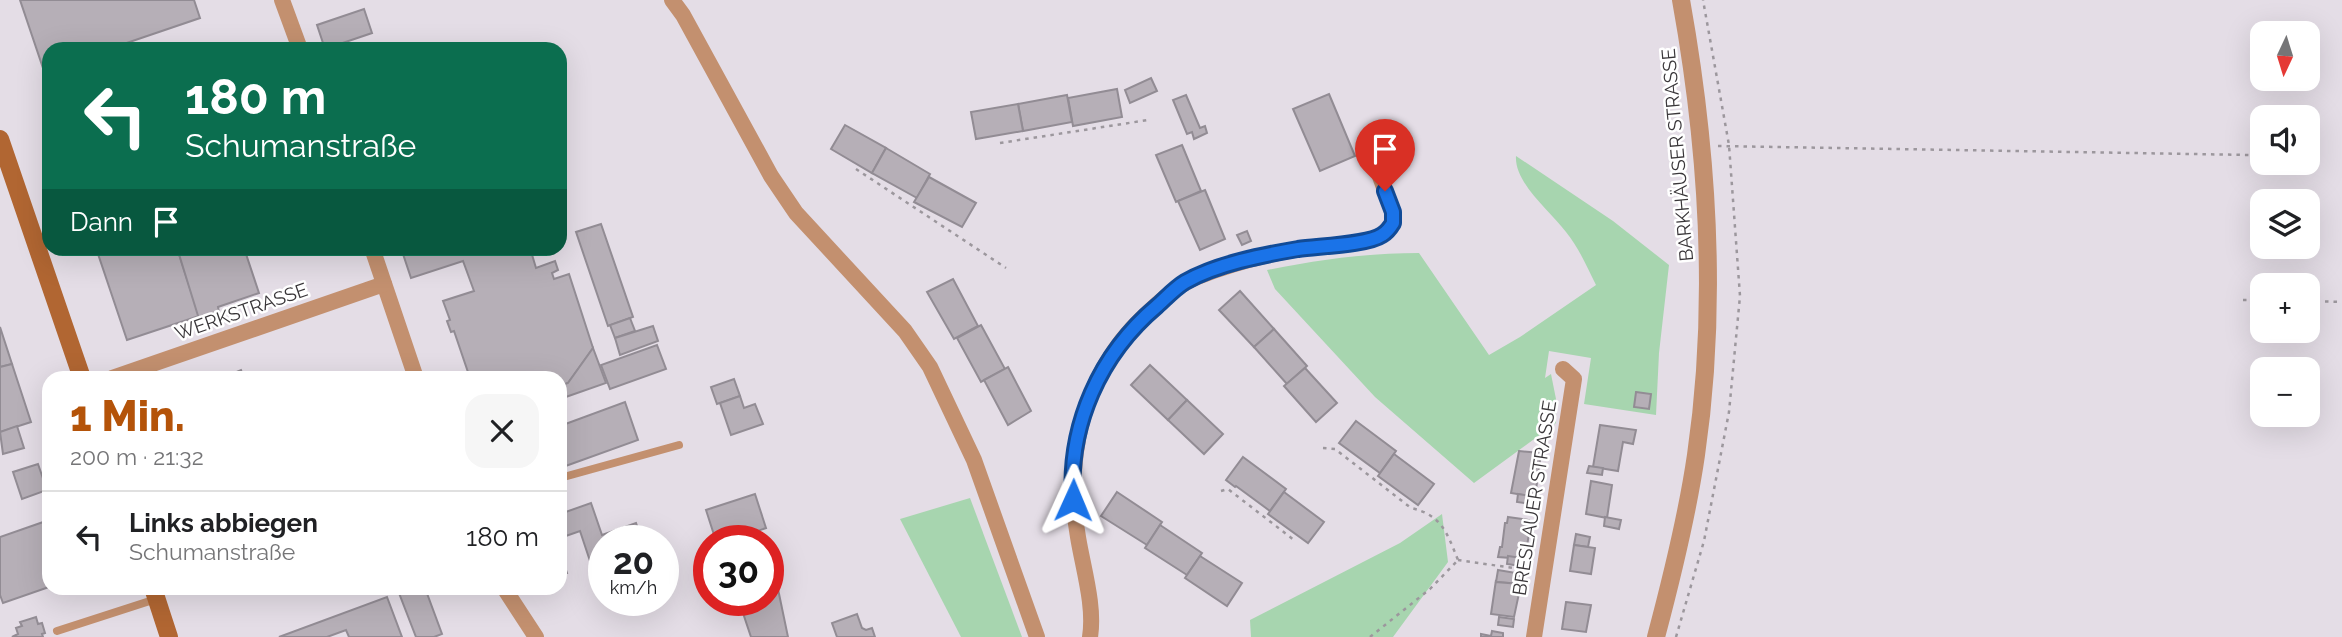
<!DOCTYPE html>
<html lang="de">
<head>
<meta charset="utf-8">
<style>
  :root { --surface:#fff; --page:#f6f6f6; --text:#202124; --muted:#757577; --line:#e0e0e0; --accent:#b45309 }
  body { margin:0; font-family:Raleway,sans-serif; background:var(--page); color:var(--text); height:100vh; display:flex; flex-direction:column; font-size:26px; white-space:nowrap }
  * { box-sizing:border-box; margin:0 }
  p { font-size:23px; color:var(--muted) }
  .icon { flex:none; width:38px; height:38px; fill:none; stroke:currentColor; stroke-width:2; stroke-linecap:round; stroke-linejoin:round }
  .map { position:relative; flex:1; overflow:hidden }
  .side { position:absolute; left:42px; top:371px; width:525px; height:224px; display:flex; flex-direction:column; background:var(--surface); border-radius:21px; box-shadow:0 7px 28px #0002 }
  .side>* { flex:none }
  .hud { position:absolute; left:42px; top:42px; width:525px; height:214px; border-radius:21px; box-shadow:0 7px 28px #0002; background:#0b6e4f; color:#fff; overflow:hidden }
  .needle { width:46px; rotate:184deg }
  .tools { position:absolute; left:2250px; top:21px; display:grid; gap:14px }
  .tools a { display:grid; place-items:center; width:70px; height:70px; border-radius:14px; background:var(--surface); box-shadow:0 7px 28px #0002; font-size:35px }
  .speed { position:absolute; left:588px; top:525px; display:flex; gap:14px; font-size:35px; font-weight:700; text-align:center }
  .speed>* { display:grid; place-content:center; width:91px; height:91px; border-radius:50%; background:var(--surface); box-shadow:0 7px 28px #0002; line-height:1 }
  .speed small { font-size:18px; font-weight:400 }
  .speed .limit { border:10px solid #d22; background:#fff; color:#111 }
  .pin { position:absolute; display:grid; place-items:center; width:60px; height:60px; color:#fff; margin:-72px -30px; border-radius:50% 50% 50% 0; rotate:-45deg; box-shadow:0 0 7px #0007 }
  .pin .icon { rotate:45deg }
  .me { position:absolute; width:77px; margin:-38px; rotate:1deg; stroke-linejoin:round; filter:drop-shadow(0 0 5px #0008) }
  .turn { display:flex; align-items:center; gap:24px; height:147px; padding:0 28px; font-size:32px }
  .turn .icon { width:91px; height:91px; stroke-width:2.5 }
  .turn b { display:block; font-size:49px; line-height:60px }
  .then { display:flex; align-items:center; height:66px; padding:0 28px; background:#0003; gap:14px; font-size:26px }
  .round { display:grid; place-items:center; flex:none; width:74px; height:74px; border-radius:21px; background:var(--page) }
  .headline { display:flex; align-items:center; justify-content:space-between; height:119px; padding:0 28px }
  h1 { font-size:42px; font-weight:800; line-height:52px; color:var(--accent) }
  ul { padding:0; list-style:none }
  li { display:flex; align-items:center; gap:21px; height:91px; padding:0 28px; border-top:2px solid var(--line) }
  li div { flex:1 }
  li b { display:block; font-size:26px }
  li em { font-style:normal }
  .map>svg:first-child { display:block }
  .green { fill:#a7d5af }
  .building { fill:#b6afb7; stroke:#928c94; stroke-width:2 }
  .lines { fill:none; stroke-linecap:round; stroke-linejoin:round }
  .path { stroke:#9c979d; stroke-width:2.5; stroke-dasharray:3.5 5; stroke-linecap:butt }
  .service { stroke:#c3906f; stroke-width:8 }
  .minor { stroke:#c3906f; stroke-width:16 }
  .tertiary { stroke:#c3906f; stroke-width:18 }
  .secondary { stroke:#b16632; stroke-width:18 }
  .route-casing { stroke:#114b97; stroke-width:18 }
  .route { stroke:#1a73e8; stroke-width:12 }
  .labels { text-anchor:middle; stroke-width:5; stroke-linejoin:round; paint-order:stroke }
  .street-label { font-size:19px; fill:#393639; stroke:#fff }
</style>
</head>
<body>
<div class="map">
<svg width="2342" height="637" viewBox="0 0 2342 637">
  <rect width="100%" height="100%" fill="#e4dde6"/>
  <g class="green">
    <path d="M1516 156 1613 221 1669 265 1659 353 1656 415 1584 404 1591 358 1549 351 1545 378 1551 374 1556 399V423L1474 483 1375 397 1275 289 1267 270C1317 260 1367 253 1419 253L1489 355 1520 337 1596 285C1587 267 1579 248 1566 232 1551 212 1514 183 1516 156Z"/>
    <path d="M970 498 1022 637H961L900 519Z"/>
    <path d="M1442 514 1448 562 1393 637H1251L1250 620 1400 543Z"/>
  </g>
  <g class="building">
    <path d="M20 0H194L200 18 109 49H49V70L44 71Z"/>
    <path d="M364 9 372 33 325 49 317 25Z"/>
    <path d="M1151 78 1157 91 1130 103 1125 90Z"/>
    <path d="M1117 89 1122 117 1073 126 1068 98Z"/>
    <path d="M1329 94 1355 156 1320 171 1293 109Z"/>
    <path d="M1067 95 1072 122 1023 131 1018 104Z"/>
    <path d="M1186 95 1200 128 1205 126 1207 133 1194 139 1192 132 1187 134 1173 100Z"/>
    <path d="M1018 104 1023 131 976 139 971 112Z"/>
    <path d="M845 125 886 148 872 173 831 149Z"/>
    <path d="M1182 145 1201 191 1176 202 1156 155Z"/>
    <path d="M886 148 930 174 917 198 872 173Z"/>
    <path d="M929 177 976 203 962 227 914 202Z"/>
    <path d="M1205 190 1225 239 1200 250 1178 201Z"/>
    <path d="M601 224 633 317 608 326 576 232Z"/>
    <path d="M1247 231 1251 241 1242 245 1237 235Z"/>
    <path d="M96 248H177L199 316 127 340Z"/>
    <path d="M187 248H244L259 293 218 307 219 312 199 319 178 251Z"/>
    <path d="M401 248H530L536 268 555 261 558 270 552 273 554 279 569 274 593 348 568 383 560 386V378H470L454 331 451 332 447 321 450 320 443 301 474 291 463 261 411 278Z"/>
    <path d="M953 279 978 326 954 339 927 292Z"/>
    <path d="M1240 291 1274 329 1254 347 1219 310Z"/>
    <path d="M630 318 635 331 615 338 610 325Z"/>
    <path d="M981 325 1005 369 981 382 957 338Z"/>
    <path d="M653 326 658 341 620 355 615 338Z"/>
    <path d="M0 327 12 364 0 367Z"/>
    <path d="M1274 329 1307 366 1287 384 1254 347Z"/>
    <path d="M657 345 666 369 610 389 601 365Z"/>
    <path d="M593 348 606 383 560 399V386L568 383Z"/>
    <path d="M12 364 31 422 0 432V367Z"/>
    <path d="M1150 365 1187 400 1168 420 1131 385Z"/>
    <path d="M1008 367 1031 411 1008 425 984 380Z"/>
    <path d="M1305 368 1337 403 1316 422 1284 386Z"/>
    <path d="M241 370 244 378H228L227 376Z"/>
    <path d="M734 379 740 396 717 404 711 387Z"/>
    <path d="M1636 392 1651 394 1649 409 1634 407Z"/>
    <path d="M740 396 744 408 755 404 763 424 731 435 720 403Z"/>
    <path d="M1187 400 1223 434 1204 454 1168 420Z"/>
    <path d="M625 402 638 440 560 468V426Z"/>
    <path d="M1356 421 1396 451 1380 473 1339 443Z"/>
    <path d="M1600 425 1636 430 1633 444 1623 442 1618 471 1593 467Z"/>
    <path d="M17 426 24 448 3 454 0 432Z"/>
    <path d="M1519 451 1541 453 1535 497 1511 493Z"/>
    <path d="M1394 454 1434 484 1418 505 1378 476Z"/>
    <path d="M1243 457 1286 489 1270 511 1236 486 1235 487 1226 480Z"/>
    <path d="M38 464 47 490 22 499 13 472Z"/>
    <path d="M1589 466 1603 468 1602 475 1587 473Z"/>
    <path d="M1591 481 1612 485 1607 518 1586 514Z"/>
    <path d="M1117 492 1162 522 1147 545 1101 516Z"/>
    <path d="M1284 492 1324 522 1308 543 1268 514Z"/>
    <path d="M755 494 766 528 728 541H716L706 510Z"/>
    <path d="M1518 494 1532 496 1531 504 1517 502Z"/>
    <path d="M591 503 602 535 636 523 642 540 604 541V559L591 564 580 531 560 538V514Z"/>
    <path d="M1508 517 1529 520 1528 526 1530 527 1525 559 1498 557 1500 547H1502L1505 523H1507Z"/>
    <path d="M1605 517 1621 520 1619 529 1604 526Z"/>
    <path d="M49 520V587L3 603 0 595V537Z"/>
    <path d="M1160 525 1202 553 1187 575 1145 548Z"/>
    <path d="M1576 534 1590 537 1588 547 1574 545Z"/>
    <path d="M1574 545 1595 548 1591 574 1570 571Z"/>
    <path d="M560 552 567 573 560 575Z"/>
    <path d="M1200 556 1242 583 1227 606 1185 578Z"/>
    <path d="M1508 556 1522 558 1521 566 1507 564Z"/>
    <path d="M1498 570 1522 574 1521 584 1496 582Z"/>
    <path d="M1496 580V582L1521 584 1514 617 1491 614Z"/>
    <path d="M412 588H425L442 634 434 637H416L399 593Z"/>
    <path d="M778 589 788 637H751L739 601 768 600V592Z"/>
    <path d="M387 597 402 637H349L346 630 327 637H279Z"/>
    <path d="M1566 602 1591 605 1586 632 1562 629Z"/>
    <path d="M857 614 862 628 866 630 872 628 875 637H837L832 623Z"/>
    <path d="M36 617 38 624 42 623 45 633 42 634 43 637H12L18 634 16 628 22 626 20 622Z"/>
    <path d="M1499 617 1514 619 1513 627 1498 625Z"/>
    <path d="M1492 631 1503 633V637H1481V634L1491 636Z"/>
  </g>
  <g class="lines">
    <g class="path">
      <path d="M1000 143 1148 120"/>
      <path d="M1718 146 2251 155 2258 148 2256 135"/>
      <path d="M856 169 1006 268"/>
      <path d="M2243 300H2263"/>
      <path d="M2308 301 2342 302"/>
      <path d="M1323 448 1335 449 1411 508C1442 515 1447 533 1458 560"/>
      <path d="M1221 491 1228 489 1294 540"/>
      <path d="M1458 560 1527 570"/>
      <path d="M1370 637 1430 589 1458 560"/>
      <path d="M1676 637 1704 541 1729 412 1740 296 1729 145 1703 0"/>
    </g>
    <g class="service">
      <path d="M560 478 679 445"/>
      <path d="M57 631 156 599"/>
    </g>
    <g class="minor">
      <path d="M282 0 300 49"/>
      <path d="M672 0 683 15 771 176 796 213 905 331 930 367 974 460 1037 637"/>
      <path d="M372 248 416 378"/>
      <path d="M112 378 384 284"/>
      <path d="M504 588 536 637"/>
      <path d="M1090 637C1095 606 1083 568 1078 537 1064 458 1083 375 1142 318 1158 303 1177 285 1197 277 1230 264 1264 255 1299 249 1324 245 1354 246 1378 237 1385 235 1389 229 1393 223V212L1378 171"/>
      <path d="M1534 637 1574 379 1563 369"/>
    </g>
    <path class="tertiary" d="M1656 637C1672 577 1687 517 1696 455 1718 304 1708 150 1681 0"/>
    <g class="secondary">
      <path d="M0 139 82 378"/>
      <path d="M153 588 169 637"/>
    </g>
  </g>
  <g class="lines">
    <defs>
      <path id="route" d="M1073 500C1068 425 1100 354 1157 306 1166 298 1175 288 1185 282 1216 264 1263 255 1298 249 1319 246 1367 245 1382 235 1387 232 1390 228 1393 223V212L1385 191"/>
    </defs>
    <use href="#route" class="route-casing"/>
    <use href="#route" class="route"/>
  </g>
  <g class="labels">
    <g class="street-label">
      <text transform="translate(1677 155) rotate(-95)" y="7">BARKHÄUSER STRASSE</text>
      <text transform="translate(241 311) rotate(-19)" y="7">WERKSTRASSE</text>
      <text transform="translate(1534 498) rotate(-81)" y="7">BRESLAUER STRASSE</text>
    </g>
  </g>
</svg>
<div class="tools">
<a><svg class="needle" viewBox="-14 -14 28 28"><path d="M0-13l5 13h-10z" fill="#e53935"/><path d="M0 13l5-13h-10z" fill="#757577"/></svg></a>
<a><svg class="icon" aria-label="sound" viewBox="0 0 24 24"><path d="M4 9h4l5-4v14l-5-4H4zM17 9q2 3 0 6"/></svg></a>
<a><svg class="icon" aria-label="layers" viewBox="0 0 24 24"><path d="M12 4l9 5-9 5-9-5zM3 14l9 5 9-5"/></svg></a>
<a>+</a>
<a>−</a>
</div>
<div class="speed"><div>20<small>km/h</small></div><div class="limit">30</div></div>
<div class="pin" style="left:1385px;top:191px;background:#d93025"><svg class="icon" aria-label="arrive" viewBox="0 0 24 24"><path d="M6 21V4h12l-3 4 3 4H6"/></svg></div>
<svg class="me" style="left:1073px;top:500px" viewBox="-20 -20 40 40"><path d="M0-17L14 15 0 8-14 15z" fill="#1a73e8" stroke="#fff" stroke-width="4"/></svg>
<div class="hud">
<div class="turn"><svg class="icon" aria-label="left" viewBox="0 0 24 24"><path d="M17 20v-9H6M10 6l-5 5 5 5"/></svg><div><b>180 m</b>Schumanstraße</div></div>
<div class="then">Dann<svg class="icon" aria-label="arrive" viewBox="0 0 24 24"><path d="M6 21V4h12l-3 4 3 4H6"/></svg></div>
</div>
<section class="side">
<div class="headline"><div><h1>1 Min.</h1><p>200 m · 21:32</p></div><a class="round"><svg class="icon" aria-label="close" viewBox="0 0 24 24"><path d="M6 6l12 12M18 6L6 18"/></svg></a></div>
<ul>
<li><svg class="icon" aria-label="left" viewBox="0 0 24 24"><path d="M17 20v-9H6M10 6l-5 5 5 5"/></svg><div><b>Links abbiegen</b><p>Schumanstraße</p></div><em>180 m</em></li>
</ul>
</section>
</div>
</body>
</html>
